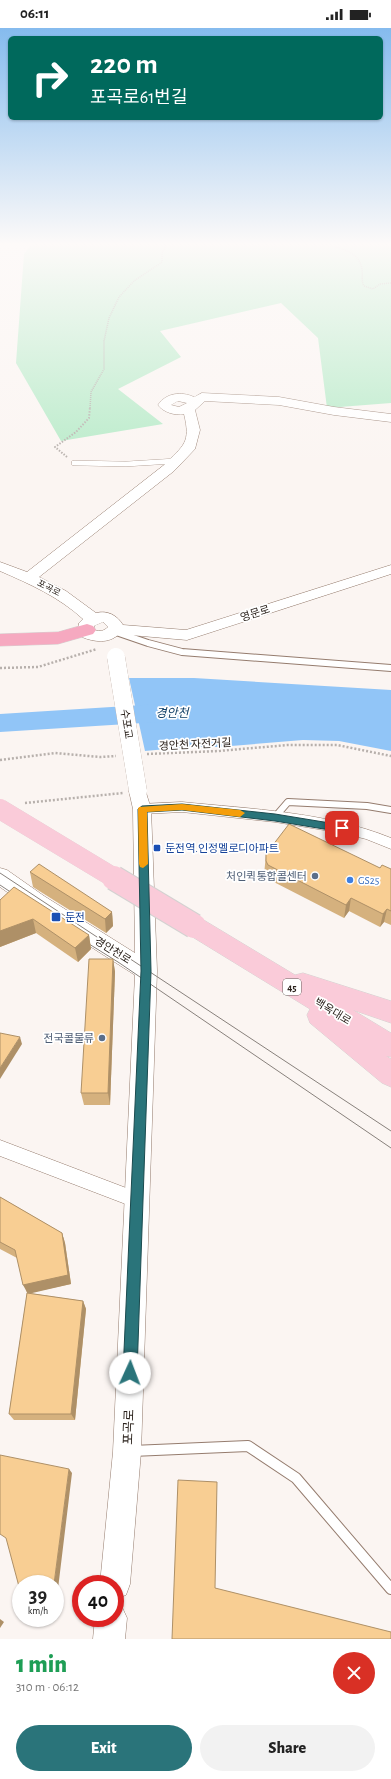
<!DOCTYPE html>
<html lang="en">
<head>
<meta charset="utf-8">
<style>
  :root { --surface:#fff; --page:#f2f2f2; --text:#222; --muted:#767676; --accent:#2a747a }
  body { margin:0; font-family:"Alegreya Sans","Noto Sans KR",sans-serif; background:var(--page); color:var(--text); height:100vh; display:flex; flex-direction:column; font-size:15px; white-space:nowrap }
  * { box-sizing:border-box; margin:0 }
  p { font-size:13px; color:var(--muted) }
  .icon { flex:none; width:22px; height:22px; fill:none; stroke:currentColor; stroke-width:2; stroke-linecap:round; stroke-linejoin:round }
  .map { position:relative; height:1611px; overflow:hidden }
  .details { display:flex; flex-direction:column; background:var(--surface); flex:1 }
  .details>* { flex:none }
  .guide { position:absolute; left:8px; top:8px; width:375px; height:84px; border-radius:6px; box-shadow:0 1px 3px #0004; background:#00695c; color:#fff; overflow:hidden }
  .speed { position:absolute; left:12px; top:1547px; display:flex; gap:8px; font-size:20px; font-weight:700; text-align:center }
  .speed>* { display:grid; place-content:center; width:52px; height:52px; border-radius:50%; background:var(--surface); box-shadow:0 1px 3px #0004; line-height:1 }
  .speed small { font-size:10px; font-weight:400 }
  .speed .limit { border:6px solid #d22; background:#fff; color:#111 }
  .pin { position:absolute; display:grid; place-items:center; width:34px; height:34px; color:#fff; margin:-17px; border-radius:8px; box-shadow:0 2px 6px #0006 }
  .me { position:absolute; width:44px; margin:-22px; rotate:2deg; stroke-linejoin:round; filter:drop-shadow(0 0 3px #0008) }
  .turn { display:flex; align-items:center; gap:14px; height:84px; padding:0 16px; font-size:18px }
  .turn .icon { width:52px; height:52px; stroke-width:2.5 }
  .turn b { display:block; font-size:28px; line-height:34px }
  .round { display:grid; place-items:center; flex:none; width:42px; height:42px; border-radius:21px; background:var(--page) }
  .summary { display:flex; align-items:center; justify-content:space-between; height:68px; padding:0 16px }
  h1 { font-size:24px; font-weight:800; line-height:30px; color:#1e9e55 }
  .cta { display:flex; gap:8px; margin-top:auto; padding:8px 16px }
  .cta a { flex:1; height:46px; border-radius:24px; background:var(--accent); color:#fff; font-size:16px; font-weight:800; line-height:46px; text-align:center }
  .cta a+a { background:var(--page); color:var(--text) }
  .status { display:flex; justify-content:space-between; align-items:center; height:28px; padding:0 20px; background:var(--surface); direction:ltr }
  .status svg { height:11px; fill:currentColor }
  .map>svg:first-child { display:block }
  .green { fill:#b8ebc9 }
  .water { fill:#91c5f7 }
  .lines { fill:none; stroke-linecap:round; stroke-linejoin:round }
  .river { fill:#91c5f7; fill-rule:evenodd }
  .lane-far2-casing { stroke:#957c6e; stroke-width:5.5 }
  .lane-far1-casing { stroke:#957c6e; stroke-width:8 }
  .lane-casing { stroke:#957c6e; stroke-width:12 }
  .street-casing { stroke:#957c6e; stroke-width:1 }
  .secondary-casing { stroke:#957c6e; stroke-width:1 }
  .primary-casing { stroke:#d4d2d1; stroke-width:1 }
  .highway-casing { stroke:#d4d2d1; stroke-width:1 }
  .path-far2 { stroke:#b7b0ac; stroke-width:1.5; stroke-dasharray:1 1; stroke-linecap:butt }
  .path-far1 { stroke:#b7b0ac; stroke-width:2; stroke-dasharray:1.5 1.5; stroke-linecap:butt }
  .path { stroke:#b7b0ac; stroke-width:2.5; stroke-dasharray:2 2; stroke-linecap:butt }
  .lane-far2 { stroke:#fff; stroke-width:5 }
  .lane-far1 { stroke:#fff; stroke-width:6 }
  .lane { stroke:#fff; stroke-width:10 }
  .street { fill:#fff; fill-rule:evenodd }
  .secondary { fill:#fff; fill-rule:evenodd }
  .primary { fill:#facbd9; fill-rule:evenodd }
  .highway { fill:#f6a9c0; fill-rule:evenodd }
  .tram { stroke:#88817c; stroke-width:1 }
  .secondary-bridge-casing { stroke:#957c6e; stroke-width:18; stroke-linecap:butt }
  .primary-bridge-far1-casing { stroke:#d4d2d1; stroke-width:20; stroke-linecap:butt }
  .primary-bridge-casing { stroke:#d4d2d1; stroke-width:26; stroke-linecap:butt }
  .secondary-bridge { stroke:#fff; stroke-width:18 }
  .primary-bridge-far1 { stroke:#facbd9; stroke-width:20 }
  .primary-bridge { stroke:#facbd9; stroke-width:24 }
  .wall { fill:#d5b17e }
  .shaded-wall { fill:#ae9067 }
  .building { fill:#f8ce93; stroke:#ae9067 }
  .route { fill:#2a747a; stroke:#1b4b4f }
  .slow { fill:#f59e0b }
  .transit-dot { fill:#1a4fb4; stroke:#fff; stroke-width:1.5 }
  .service-dot { fill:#5c6f8a; stroke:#fff; stroke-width:1.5 }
  .shop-dot { fill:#3f7fe0; stroke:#fff; stroke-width:1.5 }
  .labels { text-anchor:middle; stroke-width:3.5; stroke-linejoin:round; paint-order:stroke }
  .far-street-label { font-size:9px; fill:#29201a; stroke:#fff }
  .shield { fill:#fff; stroke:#69635f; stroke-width:1 }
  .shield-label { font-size:10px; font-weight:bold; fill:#29201a }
  .street-label { font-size:11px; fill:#29201a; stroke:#fff }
  .transit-label { font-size:11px; fill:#164399; stroke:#fff; text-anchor:start }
  .service-label { font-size:11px; fill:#4e5e75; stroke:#fff; text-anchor:end }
  .shop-label { font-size:11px; fill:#366cbe; stroke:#fff; text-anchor:start }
  .water-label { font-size:12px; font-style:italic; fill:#0e3e66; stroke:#fff }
  .near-street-label { font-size:13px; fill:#29201a; stroke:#fff }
</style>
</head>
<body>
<div class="status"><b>06:11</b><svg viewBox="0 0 49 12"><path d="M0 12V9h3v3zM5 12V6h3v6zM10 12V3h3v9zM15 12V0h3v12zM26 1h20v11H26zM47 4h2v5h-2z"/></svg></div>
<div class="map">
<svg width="391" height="1611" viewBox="0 0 391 1611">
  <rect width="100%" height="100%" fill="#fbf5f2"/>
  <path class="green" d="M32 216H391V375L327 380 318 310 281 275 160 303 181 329 118 361 163 396 61 413 16 335 24 226Z"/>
  <path class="water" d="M129 650H194L391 662V723L339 713 303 712 219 719H188L145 723Z"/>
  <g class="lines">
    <path class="river" d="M175 675 184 678 188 684 184 690 175 693 0 704V686Z"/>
    <defs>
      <path id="lane-far2" d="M74 435 126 436 175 433"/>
      <g id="lane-far1">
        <path d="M116 604 148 615 182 624 391 640"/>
        <path d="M275 789 288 774 367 778 391 782"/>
      </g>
      <path id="lane" d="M132 1423 248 1418 296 1450 391 1561"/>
      <g id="street">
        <path d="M182 774C251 781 327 784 391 810V821L366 811 342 805 275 794 182 784 142 786 137 784 136 781 137 778 142 776Z"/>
        <path d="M0 1112 142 1166 144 1172 142 1178 136 1180 0 1128Z"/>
      </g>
      <g id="secondary">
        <path d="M202 365 279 369 334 379 391 386V394L334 387 279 377 205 373 195 382 200 402 195 421 174 443 39 549 66 563 96 585C107 582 117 587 123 597L186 602 391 537V546L187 612 119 606C109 616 94 614 82 609L78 602 79 595 83 591C59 569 30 556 0 543V534L27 544 164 437C184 417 191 415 184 386 175 388 163 384 158 377 166 365 181 363 194 369ZM178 373 187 375 179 379 171 377ZM103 594 108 599C104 603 100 604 94 602V598Z"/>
        <path d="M138 756 144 758 151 781 157 943 141 1424 130 1556 126 1567 115 1571V1556H100L113 1424 135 947 30 880 0 859V840L7 842 44 868 135 925 133 781 129 763 132 758Z"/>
        <path d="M115 1576 122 1579 127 1590 125 1611H93L95 1590H115Z"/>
      </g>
      <path id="primary" d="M194 889 202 891 295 947 303 945 391 973V995L353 982 391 1005V1029L386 1028 391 1031V1059L382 1055 310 995 307 987 310 981 186 905 183 898 186 891Z"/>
      <path id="highway" d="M87 596 93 598 96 602 93 606 58 616 0 618V606L58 604Z"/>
    </defs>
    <use href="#lane-far2" class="lane-far2-casing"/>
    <use href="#lane-far1" class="lane-far1-casing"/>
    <use href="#lane" class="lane-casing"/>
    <use href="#street" class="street-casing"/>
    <use href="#secondary" class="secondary-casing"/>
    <use href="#primary" class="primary-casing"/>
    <use href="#highway" class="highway-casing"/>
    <g class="path-far2">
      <path d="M326 216C341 221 360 223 362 242 363 248 361 253 364 258L373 261 380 256 391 255"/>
      <path d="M90 380 91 364 104 341V313L109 290 119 269 134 253 162 234V225L167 216"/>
    </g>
    <path class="path-far1" d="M67 429 55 419 76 404 89 390 90 379"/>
    <g class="path">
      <path d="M0 640 38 639 97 621"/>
      <path d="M147 726 218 723 288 717H337L391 728"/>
      <path d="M0 732 55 725 100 729 116 728"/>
      <path d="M25 775 123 765"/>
    </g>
    <use href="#lane-far2" class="lane-far2"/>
    <use href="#lane-far1" class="lane-far1"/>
    <use href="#lane" class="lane"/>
    <use href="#street" class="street"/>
    <use href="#secondary" class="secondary"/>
    <use href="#primary" class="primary"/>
    <use href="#highway" class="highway"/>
    <g class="tram">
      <path d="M0 845 391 1103"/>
      <path d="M0 857 18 869"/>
      <path d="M81 911 118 934 391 1120"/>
    </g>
    <defs>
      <path id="secondary-bridge" d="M116 629 138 763"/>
      <path id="primary-bridge-far1" d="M0 781 116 851"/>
      <path id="primary-bridge" d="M114 850 194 898"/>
    </defs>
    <use href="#secondary-bridge" class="secondary-bridge-casing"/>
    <use href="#primary-bridge-far1" class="primary-bridge-far1-casing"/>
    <use href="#primary-bridge" class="primary-bridge-casing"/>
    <use href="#secondary-bridge" class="secondary-bridge"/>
    <use href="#primary-bridge-far1" class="primary-bridge-far1"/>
    <use href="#primary-bridge" class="primary-bridge"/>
  </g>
  <g class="wall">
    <path d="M266 826 391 841V897L384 894 380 899 349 883 344 890 266 850 264 847Z"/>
    <path d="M30 844 112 884 113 898 106 905 33 859Z"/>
    <path d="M0 872 89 907 91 921 78 934 36 905 0 919Z"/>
    <path d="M113 931 115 944 110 1077H84L81 1065Z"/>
    <path d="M0 1169 62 1205 65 1215 71 1256 29 1265 83 1273 86 1281 75 1392H14L9 1386 27 1265 17 1230 0 1221Z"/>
  </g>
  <g class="shaded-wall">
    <path d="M351 870 349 883 344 890 346 877Z"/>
    <path d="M387 881 384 894 380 899 383 886Z"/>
    <path d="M112 884 113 898 106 905 105 891Z"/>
    <path d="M33 891 36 905 0 919V903Z"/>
    <path d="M89 907 91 921 78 934 75 920Z"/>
    <path d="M113 931 115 944 110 1077 108 1065Z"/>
    <path d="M20 1009 22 1016 0 1051V1040Z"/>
    <path d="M62 1205 65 1215 71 1256 28 1266 23 1257Z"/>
    <path d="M83 1273 86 1281 75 1392 71 1386Z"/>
    <path d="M69 1441 72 1445 57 1569H55V1556H54Z"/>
    <path d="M0 1591 4 1594 0 1600Z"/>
  </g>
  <g class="building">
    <path d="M289 796 380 840 382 837 391 841V883L387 881 383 886 351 870 346 877 268 837 266 833V826Z"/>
    <path d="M39 836 112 884 105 891 30 844Z"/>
    <path d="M14 859 89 907 75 920 33 891 0 903V872Z"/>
    <path d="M89 931H113L108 1065H81Z"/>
    <path d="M0 1005 20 1009 0 1040Z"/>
    <path d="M0 1169 62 1205 68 1247 23 1257 15 1222 0 1214Z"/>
    <path d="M27 1265 83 1273 71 1386H9Z"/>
    <path d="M0 1427 69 1441 54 1556H21V1566L6 1510 0 1506Z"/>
    <path d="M178 1452 217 1454 215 1560 391 1604V1611H172Z"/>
  </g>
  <linearGradient id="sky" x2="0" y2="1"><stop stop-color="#85bbee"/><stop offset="0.49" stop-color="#fdfaf9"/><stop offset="1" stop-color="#fdfaf9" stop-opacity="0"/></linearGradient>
  <rect width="391" height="441" fill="url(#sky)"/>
  <path class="route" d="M182 776 275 786 342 797 347 800 342 804 275 793 182 782 147 784 151 943 137 1345 135 1350 130 1352 125 1350 123 1345 141 943 138 781 142 778Z"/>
  <path class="slow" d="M182 776 240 782 245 785 240 789 182 782 147 784 148 836 143 840 140 839 139 836 138 781 139 779Z"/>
  <g class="transit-dot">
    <rect x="153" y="816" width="8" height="8" rx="2"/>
    <rect x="51" y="884" width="10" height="10" rx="2"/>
  </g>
  <g class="service-dot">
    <circle cx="315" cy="848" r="4"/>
    <circle cx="102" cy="1010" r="4"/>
  </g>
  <circle class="shop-dot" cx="350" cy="852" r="4"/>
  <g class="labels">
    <g class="far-street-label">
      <text transform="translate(49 560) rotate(27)" y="3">포곡로</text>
    </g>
    <rect class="shield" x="283" y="951" width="18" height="16" rx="3"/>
    <g class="shield-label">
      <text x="292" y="963">45</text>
    </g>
    <g class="street-label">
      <text transform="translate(255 585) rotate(-18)" y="4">영문로</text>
      <text transform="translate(127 696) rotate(81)" y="4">수포교</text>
      <text transform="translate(195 716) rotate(-3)" y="4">경안천 자전거길</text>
      <text transform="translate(113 922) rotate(32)" y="4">경안천로</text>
      <text transform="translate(333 983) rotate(31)" y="4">백옥대로</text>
    </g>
    <g class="transit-label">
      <text x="165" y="824">둔전역.인정멜로디아파트</text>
      <text x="65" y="893">둔전</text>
    </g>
    <g class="service-label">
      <text x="307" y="852">처인퀵통합콜센터</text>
      <text x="94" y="1014">전국콜물류</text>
    </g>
    <g class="shop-label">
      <text x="358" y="856">GS25</text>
    </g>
    <g class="water-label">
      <text x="172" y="689">경안천</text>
    </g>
    <g class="near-street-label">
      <text transform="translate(128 1399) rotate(-88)" y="5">포곡로</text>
    </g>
  </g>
</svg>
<div class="speed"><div>39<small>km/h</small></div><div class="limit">40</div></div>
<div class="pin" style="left:342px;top:800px;background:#d93025"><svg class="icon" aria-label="arrive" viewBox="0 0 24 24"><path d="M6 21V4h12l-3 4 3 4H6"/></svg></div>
<svg class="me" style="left:130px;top:1345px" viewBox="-20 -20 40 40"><circle r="19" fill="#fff"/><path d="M0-13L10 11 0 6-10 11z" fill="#2a747a"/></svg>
<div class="guide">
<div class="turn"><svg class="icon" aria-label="right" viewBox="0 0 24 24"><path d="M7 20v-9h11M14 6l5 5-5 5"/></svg><div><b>220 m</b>포곡로61번길</div></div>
</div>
</div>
<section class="details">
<div class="summary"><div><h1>1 min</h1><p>310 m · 06:12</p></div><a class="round" style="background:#d93025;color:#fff"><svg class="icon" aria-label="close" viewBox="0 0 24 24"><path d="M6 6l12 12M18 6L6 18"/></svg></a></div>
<div class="cta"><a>Exit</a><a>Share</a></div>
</section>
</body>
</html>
